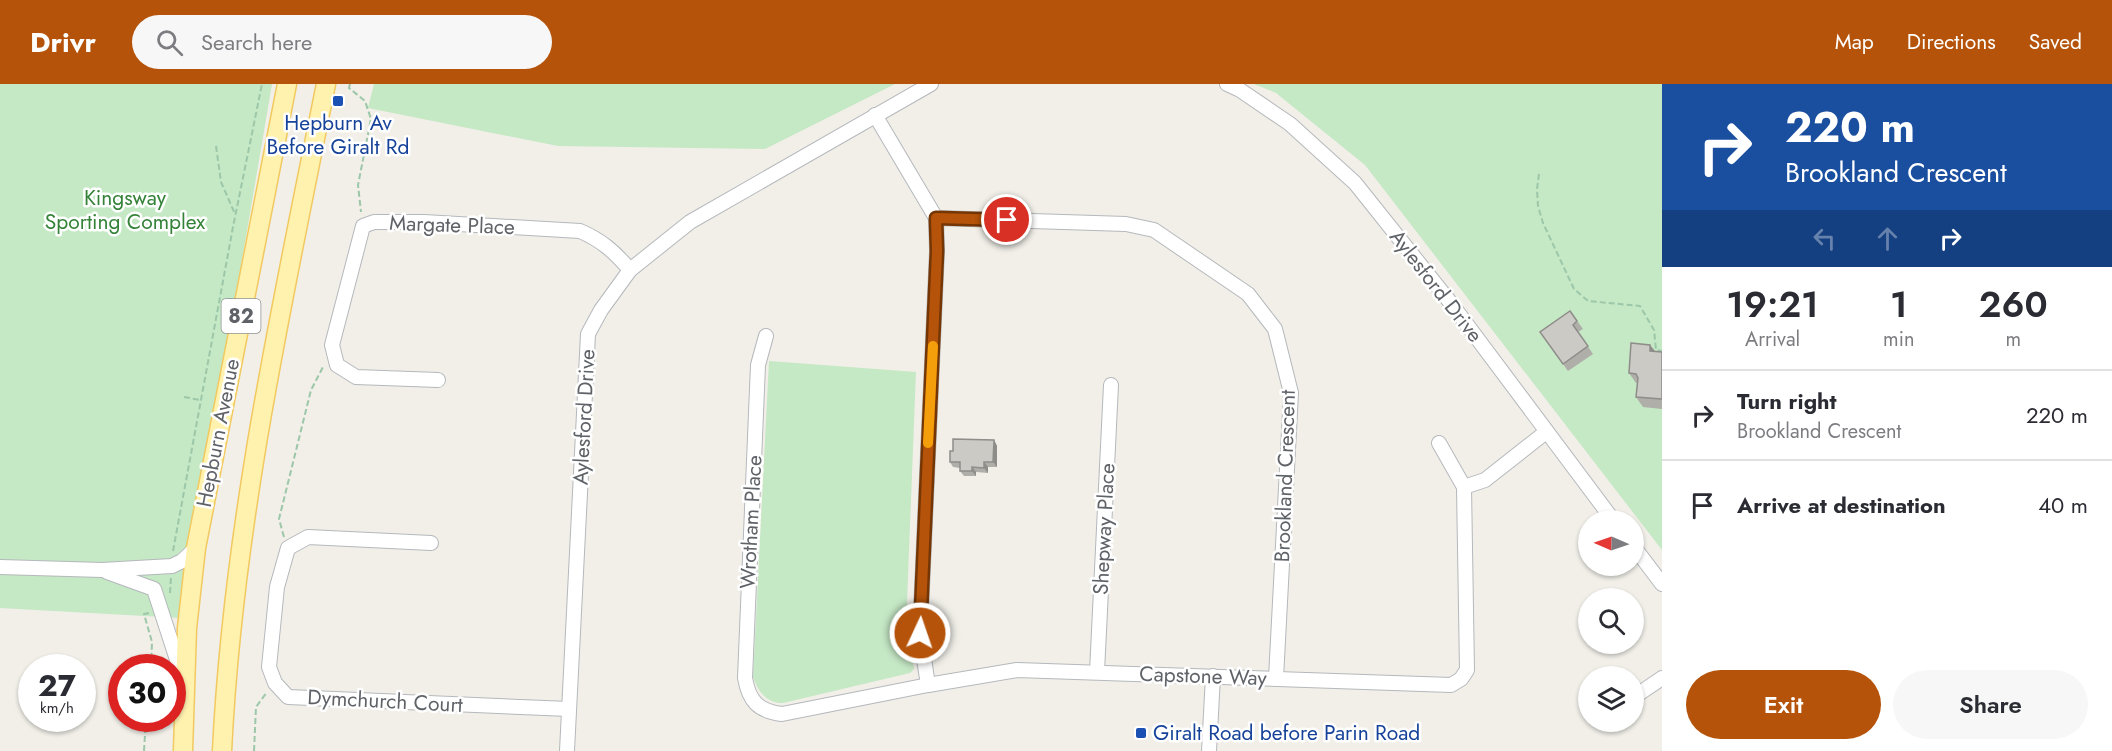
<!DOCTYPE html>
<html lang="en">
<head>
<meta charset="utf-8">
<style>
  :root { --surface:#fff; --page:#f7f7f7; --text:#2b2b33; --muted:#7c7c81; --line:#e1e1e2; --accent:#b45309 }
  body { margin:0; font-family:Jost,sans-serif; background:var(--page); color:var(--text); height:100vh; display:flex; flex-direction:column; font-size:22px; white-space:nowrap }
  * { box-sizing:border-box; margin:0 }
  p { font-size:20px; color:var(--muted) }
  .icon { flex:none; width:33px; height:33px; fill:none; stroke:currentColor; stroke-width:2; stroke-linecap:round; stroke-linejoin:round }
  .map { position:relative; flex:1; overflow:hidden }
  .side { display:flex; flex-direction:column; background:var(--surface); width:450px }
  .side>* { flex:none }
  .hud { background:#1a4fa0; color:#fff; overflow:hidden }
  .needle { width:39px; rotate:272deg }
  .tools { position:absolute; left:1578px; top:426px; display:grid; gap:12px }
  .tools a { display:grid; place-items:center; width:66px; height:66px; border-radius:50%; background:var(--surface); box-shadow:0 2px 4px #0004; font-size:30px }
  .speed { position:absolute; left:18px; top:570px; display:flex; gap:12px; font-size:30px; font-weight:700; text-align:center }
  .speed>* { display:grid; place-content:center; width:78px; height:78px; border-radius:50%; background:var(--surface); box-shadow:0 2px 4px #0004; line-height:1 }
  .speed small { font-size:15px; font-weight:400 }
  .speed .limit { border:9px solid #d22; background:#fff; color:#111 }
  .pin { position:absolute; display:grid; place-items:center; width:51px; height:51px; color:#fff; margin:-26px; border:3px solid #fff; border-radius:50%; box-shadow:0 2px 6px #0007 }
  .me { position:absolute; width:66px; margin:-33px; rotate:3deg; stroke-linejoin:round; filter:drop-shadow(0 0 4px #0008) }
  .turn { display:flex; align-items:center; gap:21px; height:126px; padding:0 24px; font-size:27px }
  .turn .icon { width:78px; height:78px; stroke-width:2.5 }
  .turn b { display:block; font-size:42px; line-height:51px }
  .lanes { display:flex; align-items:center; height:57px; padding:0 24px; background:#0003; justify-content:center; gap:30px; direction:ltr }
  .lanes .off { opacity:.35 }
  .eta { display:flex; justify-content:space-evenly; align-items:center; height:102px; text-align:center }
  .eta b { font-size:36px; font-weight:600; line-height:42px }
  .primary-button { display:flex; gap:12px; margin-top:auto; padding:12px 24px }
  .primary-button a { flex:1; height:69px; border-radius:36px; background:var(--accent); color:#fff; font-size:24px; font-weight:600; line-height:69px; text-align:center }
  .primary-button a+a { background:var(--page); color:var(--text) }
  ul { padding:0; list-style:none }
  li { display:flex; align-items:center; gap:18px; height:90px; padding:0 24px; border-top:2px solid var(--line) }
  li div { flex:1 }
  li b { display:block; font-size:22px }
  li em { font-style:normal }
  header { display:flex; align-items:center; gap:36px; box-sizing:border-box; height:84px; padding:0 30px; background:var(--accent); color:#fff }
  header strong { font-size:28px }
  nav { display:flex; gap:33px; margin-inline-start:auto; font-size:21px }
  .search { width:420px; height:54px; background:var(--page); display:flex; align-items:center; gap:15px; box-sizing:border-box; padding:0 21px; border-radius:33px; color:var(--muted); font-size:22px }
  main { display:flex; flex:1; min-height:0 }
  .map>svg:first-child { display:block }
  .green { fill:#c5e8c5 }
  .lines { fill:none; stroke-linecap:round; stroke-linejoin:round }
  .minor-casing { stroke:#b5b8bc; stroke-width:16 }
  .major-casing { stroke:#f2c960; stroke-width:21 }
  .path { stroke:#9cc7a9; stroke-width:2; stroke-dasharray:6 3; stroke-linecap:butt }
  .minor { stroke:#fff; stroke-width:14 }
  .major { stroke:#fff2af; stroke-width:18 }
  .wall { fill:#afaea9 }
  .shaded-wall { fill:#8f8d8a }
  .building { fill:#cccac5; stroke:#8f8d8a; stroke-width:1.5 }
  .route-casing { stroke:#753606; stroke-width:15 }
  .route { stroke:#b45309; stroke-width:10 }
  .slow { stroke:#f59e0b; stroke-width:10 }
  .transit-dot { fill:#1a4fb4; stroke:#fff; stroke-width:2 }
  .labels { text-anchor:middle; stroke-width:5; stroke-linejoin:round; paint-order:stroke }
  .shield { fill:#fff; stroke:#8f9295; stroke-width:1.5 }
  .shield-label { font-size:20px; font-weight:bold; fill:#5f6368 }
  .transit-label { font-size:21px; fill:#164399; stroke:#fff }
  .park-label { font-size:21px; fill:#348238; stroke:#fff }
  .street-label { font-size:21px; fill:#5f6368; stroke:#fff }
</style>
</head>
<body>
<header>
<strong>Drivr</strong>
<div class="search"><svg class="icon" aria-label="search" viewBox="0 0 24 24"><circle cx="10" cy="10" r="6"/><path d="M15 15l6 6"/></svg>Search here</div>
<nav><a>Map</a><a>Directions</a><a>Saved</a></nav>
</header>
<main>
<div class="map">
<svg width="1662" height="667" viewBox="0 0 1662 667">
  <rect width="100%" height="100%" fill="#f1efe8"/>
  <g class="green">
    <path d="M0 0H272L181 534 0 524Z"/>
    <path d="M374 0H895L765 65 558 62 368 24Z"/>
    <path d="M1254 0H1662V466L1365 81 1276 9Z"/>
    <path d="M769 277 916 288 906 543 914 585 910 589 783 619C767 619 758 608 753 593Z"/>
  </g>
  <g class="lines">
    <defs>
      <g id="minor">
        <path d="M1227 0 1240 6 1290 40 1355 99 1450 218 1613 436"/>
        <path d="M875 31 936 134 937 167 920 549 928 601"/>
        <path d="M936 134 1126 140 1154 146 1248 210 1275 245 1291 309 1276 594"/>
        <path d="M766 252 758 281 745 594C749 617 758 627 782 630L928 601 1017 586 1451 601 1461 595 1467 586 1464 403 1439 359"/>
        <path d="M438 296 356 293 337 281 332 261 363 142 374 138H424L580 147C601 156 615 168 630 186"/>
        <path d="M1464 403 1485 396 1546 348"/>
        <path d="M431 459 308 453 288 464 277 503 269 583 275 599 288 613 569 625"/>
        <path d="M1634 463 1662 500"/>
        <path d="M0 483 102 486 172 482 182 477 196 464"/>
        <path d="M107 488 154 505 182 591"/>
        <path d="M1097 588 1111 301"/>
        <path d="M1634 613 1662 594"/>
        <path d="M567 667 588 250 601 226 630 186 690 138 931 0"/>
        <path d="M1209 667 1213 592"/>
      </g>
      <g id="major">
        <path d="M183 667 187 544 196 464 287 0"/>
        <path d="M222 667C233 441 282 221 326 0"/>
      </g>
    </defs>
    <use href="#minor" class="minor-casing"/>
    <use href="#major" class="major-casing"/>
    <g class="path">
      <path d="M350 0 349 4 365 17 371 35 358 101 361 128"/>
      <path d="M216 62 221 98 235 130"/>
      <path d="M1539 90 1537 105 1538 122 1543 139 1574 205 1588 217 1640 222 1654 246 1656 266 1662 267"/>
      <path d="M184 313 200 316"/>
      <path d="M284 453 279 435 311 306 323 283"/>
      <path d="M173 467 233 143 262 0"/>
      <path d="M170 509 171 493"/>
      <path d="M149 529 144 530 152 558 151 584"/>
      <path d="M144 667 146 634"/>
      <path d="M254 667 256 623 267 608"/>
    </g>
    <use href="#minor" class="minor"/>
    <use href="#major" class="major"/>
  </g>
  <g class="wall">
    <path d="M1570 227 1583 245 1578 248 1593 270 1568 287 1540 248Z"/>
    <path d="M1650 261 1655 267 1662 268V325L1643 323 1636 313 1637 299H1636L1629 289Z"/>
    <path d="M994 356 997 362V383H988V389L976 388V392H964L960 387V384L953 383 950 378 953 367Z"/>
  </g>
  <g class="shaded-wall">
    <path d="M1650 261 1657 270 1650 267Z"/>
    <path d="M994 356 997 362V383L993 378Z"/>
    <path d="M984 378 988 383V389L984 384Z"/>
    <path d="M972 383 976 388V392L972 387Z"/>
  </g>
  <g class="building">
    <path d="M1570 227 1577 237 1573 241 1588 262 1563 280 1540 248Z"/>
    <path d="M1631 259 1650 261V267L1662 268V315L1636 313 1638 294 1636 290 1629 289Z"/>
    <path d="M953 355 994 356 993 378H984V384L972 383V387H960V378H950V367H953Z"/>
  </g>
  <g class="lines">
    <defs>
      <path id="route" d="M920 549 937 167 936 134 1007 136"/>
    </defs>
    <use href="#route" class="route-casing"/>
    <use href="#route" class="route"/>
    <path class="slow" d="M928 359 933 262"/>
  </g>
  <g class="transit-dot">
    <rect x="332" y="11" width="12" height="12" rx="3"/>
    <rect x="1135" y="643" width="12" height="12" rx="3"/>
  </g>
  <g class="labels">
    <rect class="shield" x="221.5" y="215" width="39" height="34" rx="4.5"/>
    <g class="shield-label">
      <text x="241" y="239">82</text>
    </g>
    <g class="transit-label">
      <text x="338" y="46">Hepburn Av<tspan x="338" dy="24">Before Giralt Rd</tspan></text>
      <text x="1153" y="656" text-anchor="start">Giralt Road before Parin Road</text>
    </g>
    <g class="park-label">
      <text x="125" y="121">Kingsway<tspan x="125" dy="24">Sporting Complex</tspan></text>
    </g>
    <g class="street-label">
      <text transform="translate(452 141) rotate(2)" y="7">Margate Place</text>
      <text transform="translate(1436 202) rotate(52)" y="7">Aylesford Drive</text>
      <text transform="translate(584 333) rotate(-87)" y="7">Aylesford Drive</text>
      <text transform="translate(218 349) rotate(-79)" y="7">Hepburn Avenue</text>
      <text transform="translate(1285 392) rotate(-88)" y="7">Brookland Crescent</text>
      <text transform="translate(751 438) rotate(-87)" y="7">Wrotham Place</text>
      <text transform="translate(1104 445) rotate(-87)" y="7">Shepway Place</text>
      <text transform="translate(1203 592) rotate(2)" y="7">Capstone Way</text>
      <text transform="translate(385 617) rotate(3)" y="7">Dymchurch Court</text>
    </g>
  </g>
</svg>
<div class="tools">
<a><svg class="needle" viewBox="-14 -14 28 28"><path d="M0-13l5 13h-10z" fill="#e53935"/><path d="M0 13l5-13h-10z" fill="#7c7c81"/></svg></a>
<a><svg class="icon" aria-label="search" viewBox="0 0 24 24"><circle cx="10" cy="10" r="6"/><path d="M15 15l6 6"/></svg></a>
<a><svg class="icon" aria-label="layers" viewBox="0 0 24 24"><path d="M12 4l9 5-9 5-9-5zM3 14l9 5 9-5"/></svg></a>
</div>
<div class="speed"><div>27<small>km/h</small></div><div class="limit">30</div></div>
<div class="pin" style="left:1007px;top:136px;background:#d93025"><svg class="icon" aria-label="arrive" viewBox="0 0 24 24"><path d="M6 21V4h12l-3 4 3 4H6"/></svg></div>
<svg class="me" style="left:920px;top:549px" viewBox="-20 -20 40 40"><circle r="17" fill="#b45309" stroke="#fff" stroke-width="3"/><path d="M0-11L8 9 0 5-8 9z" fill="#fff"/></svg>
</div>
<section class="side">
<div class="hud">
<div class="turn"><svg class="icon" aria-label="right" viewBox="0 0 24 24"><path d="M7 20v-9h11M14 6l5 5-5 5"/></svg><div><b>220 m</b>Brookland Crescent</div></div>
<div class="lanes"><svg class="icon off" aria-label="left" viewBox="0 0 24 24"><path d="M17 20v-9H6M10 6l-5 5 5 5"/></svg><svg class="icon off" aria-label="ahead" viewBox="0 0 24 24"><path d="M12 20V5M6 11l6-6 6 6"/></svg><svg class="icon" aria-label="right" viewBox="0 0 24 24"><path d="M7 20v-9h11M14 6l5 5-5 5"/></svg></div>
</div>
<div class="eta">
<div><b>19:21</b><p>Arrival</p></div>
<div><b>1</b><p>min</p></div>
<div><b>260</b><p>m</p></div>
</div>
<ul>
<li><svg class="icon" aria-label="right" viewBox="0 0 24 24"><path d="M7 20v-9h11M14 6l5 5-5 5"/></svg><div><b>Turn right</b><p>Brookland Crescent</p></div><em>220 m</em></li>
<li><svg class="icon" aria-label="arrive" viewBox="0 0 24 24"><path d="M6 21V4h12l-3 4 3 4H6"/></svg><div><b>Arrive at destination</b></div><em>40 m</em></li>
</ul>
<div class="primary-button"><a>Exit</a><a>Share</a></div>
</section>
</main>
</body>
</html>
